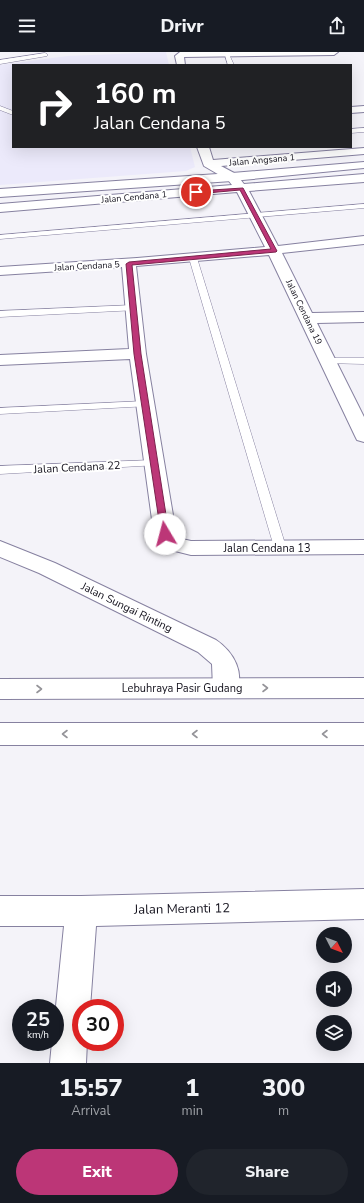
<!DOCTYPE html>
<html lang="en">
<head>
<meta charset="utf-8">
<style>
  :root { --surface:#171b24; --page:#20242c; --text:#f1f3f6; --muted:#9ea1a6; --accent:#bc3677 }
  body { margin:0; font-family:"Nunito Sans",sans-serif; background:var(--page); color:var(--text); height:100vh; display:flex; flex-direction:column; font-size:15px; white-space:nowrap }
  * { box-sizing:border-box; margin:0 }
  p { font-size:13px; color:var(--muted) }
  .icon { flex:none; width:22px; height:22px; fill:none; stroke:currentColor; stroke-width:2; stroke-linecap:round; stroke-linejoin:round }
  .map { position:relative; height:1011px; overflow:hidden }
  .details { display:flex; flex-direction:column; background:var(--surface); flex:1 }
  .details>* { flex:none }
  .banner { position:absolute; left:12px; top:12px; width:340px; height:84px; border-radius:0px; box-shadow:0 4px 16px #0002; background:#202124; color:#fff; overflow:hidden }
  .needle { width:26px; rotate:132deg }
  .tools { position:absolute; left:316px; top:875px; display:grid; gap:8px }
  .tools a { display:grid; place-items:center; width:36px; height:36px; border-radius:50%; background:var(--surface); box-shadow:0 4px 16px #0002; font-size:20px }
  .speed { position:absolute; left:12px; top:947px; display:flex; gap:8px; font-size:20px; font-weight:700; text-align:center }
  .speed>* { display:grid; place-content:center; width:52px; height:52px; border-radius:50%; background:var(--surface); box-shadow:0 4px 16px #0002; line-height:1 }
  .speed small { font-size:10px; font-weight:400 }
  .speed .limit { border:6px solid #d22; background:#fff; color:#111 }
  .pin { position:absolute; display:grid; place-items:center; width:34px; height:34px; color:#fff; margin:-17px; border:2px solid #fff; border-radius:50%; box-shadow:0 1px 4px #0007 }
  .me { position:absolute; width:44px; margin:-22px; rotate:352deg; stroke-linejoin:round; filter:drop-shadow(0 0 3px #0008) }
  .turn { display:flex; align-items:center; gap:14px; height:84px; padding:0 16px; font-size:18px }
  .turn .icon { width:52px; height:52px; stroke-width:2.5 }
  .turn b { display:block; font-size:28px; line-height:34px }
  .eta { display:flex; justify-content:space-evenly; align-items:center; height:68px; text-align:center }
  .eta b { font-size:24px; font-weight:800; line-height:28px }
  .cta { display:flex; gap:8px; margin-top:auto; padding:8px 16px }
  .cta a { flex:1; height:46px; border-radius:24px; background:var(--accent); color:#fff; font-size:16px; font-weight:800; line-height:46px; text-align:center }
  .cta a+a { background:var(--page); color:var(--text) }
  header { display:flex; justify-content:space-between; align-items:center; height:52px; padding:0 16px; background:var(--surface); font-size:18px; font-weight:800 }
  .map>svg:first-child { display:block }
  .built { fill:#eceafb }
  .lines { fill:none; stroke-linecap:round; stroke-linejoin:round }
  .lane-casing { stroke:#8681a0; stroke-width:1 }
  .street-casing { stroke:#8681a0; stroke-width:2 }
  .secondary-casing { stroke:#8681a0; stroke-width:2 }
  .highway-casing { stroke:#8681a0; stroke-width:2 }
  .lane { fill:#fff; fill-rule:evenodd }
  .street { fill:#fff; fill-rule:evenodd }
  .secondary { fill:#fff; fill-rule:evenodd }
  .highway { fill:#fff; fill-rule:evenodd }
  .oneway { stroke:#959499 }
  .route { fill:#bc3677; stroke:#7a234d }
  .labels { text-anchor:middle; stroke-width:4; stroke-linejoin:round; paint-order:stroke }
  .far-street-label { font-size:9px; fill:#13111c; stroke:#fff }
  .street-label { font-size:11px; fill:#13111c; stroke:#fff }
  .near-street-label { font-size:13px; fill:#13111c; stroke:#fff }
</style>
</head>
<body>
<header><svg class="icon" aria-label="menu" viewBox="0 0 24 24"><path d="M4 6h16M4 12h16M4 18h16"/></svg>Drivr<svg class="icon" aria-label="share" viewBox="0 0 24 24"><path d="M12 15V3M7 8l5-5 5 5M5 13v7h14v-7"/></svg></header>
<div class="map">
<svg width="364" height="1011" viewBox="0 0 364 1011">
  <rect width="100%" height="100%" fill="#f4f3f9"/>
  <path class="built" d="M166 0 169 13H13V95H190L195 115 186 119 0 133V13L67 4Z"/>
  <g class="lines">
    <defs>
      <g id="lane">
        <path d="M224 0H228L234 13H228Z"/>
        <path d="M45 1 47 2V4L0 12V8Z"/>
        <path d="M0 54 13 59V63L0 58Z"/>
        <path d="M364 76V80L351 81V77Z"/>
        <path d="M364 152V156L0 187V183Z"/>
        <path d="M190 204H196L197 206 286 495 285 498 280 499 275 498 274 495 189 206Z"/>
        <path d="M134 253 137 254 139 256 137 258 0 265V259Z"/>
        <path d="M327 306H364V312L323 311 322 309 323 307Z"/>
        <path d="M145 349 149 350 150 352 149 354 0 362V356Z"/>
        <path d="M154 408 158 409 160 411 158 413 0 422V414Z"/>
      </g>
      <g id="street">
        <path d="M180 0H338L334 3 184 5 185 13H177L175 4Z"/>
        <path d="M364 54V60L351 61V55Z"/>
        <path d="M197 95H209L213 108 364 96V102L221 114 236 122 244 132 364 122V130L249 139 278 194 364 184V192L282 201 312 261 364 260V270L317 271 364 365V390L357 388 355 384 269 203 136 214 146 302 176 481 178 486 191 489 364 488V502L191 503 163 496 154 482 130 307 0 313V303L129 297 122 215 0 223V215L137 206 265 195 237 140 0 160V152L232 133 228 128 204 114Z"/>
        <path d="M364 837V867L96 874 90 956H81V990H87L86 1011H50L52 990H55V964L64 874H0V844H81Z"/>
      </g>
      <g id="secondary">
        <path d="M364 110V116L232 129 0 145V137L232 121Z"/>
        <path d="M0 489 55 511 216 588C234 600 246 622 235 643L226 646 217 643 213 636 212 612 198 600 39 521 0 505Z"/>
      </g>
      <g id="highway">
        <path d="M364 626V646L0 647V627Z"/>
        <rect x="0" y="671" width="364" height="22"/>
      </g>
    </defs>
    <use href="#lane" class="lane-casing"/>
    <use href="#street" class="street-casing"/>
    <use href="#secondary" class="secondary-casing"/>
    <use href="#highway" class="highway-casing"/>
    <use href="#lane" class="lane"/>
    <use href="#street" class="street"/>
    <use href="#secondary" class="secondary"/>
    <use href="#highway" class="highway"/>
  </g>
  <defs><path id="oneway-chevron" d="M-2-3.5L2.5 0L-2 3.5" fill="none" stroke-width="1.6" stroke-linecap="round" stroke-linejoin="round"/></defs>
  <g class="oneway">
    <use href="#oneway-chevron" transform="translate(265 636)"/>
    <use href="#oneway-chevron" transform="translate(39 637)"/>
    <use href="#oneway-chevron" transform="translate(65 682) rotate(180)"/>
    <use href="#oneway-chevron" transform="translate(195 682) rotate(180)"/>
    <use href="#oneway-chevron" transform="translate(325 682) rotate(180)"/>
  </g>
  <path class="route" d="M243 136 277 199 276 200 132 213 141 302 169 482 165 485 161 482 134 302 126 212 129 210 271 197 240 138 196 142 194 140 196 139Z"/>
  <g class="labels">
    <g class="far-street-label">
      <text transform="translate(262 108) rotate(-5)" y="3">Jalan Angsana 1</text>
      <text transform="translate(134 145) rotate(-5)" y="3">Jalan Cendana 1</text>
      <text transform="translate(87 214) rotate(-3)" y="3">Jalan Cendana 5</text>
      <text transform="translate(304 260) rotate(64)" y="3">Jalan Cendana 19</text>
    </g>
    <g class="street-label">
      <text transform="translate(77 415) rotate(-3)" y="4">Jalan Cendana 22</text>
      <text x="267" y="500">Jalan Cendana 13</text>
      <text transform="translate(127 555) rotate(26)" y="4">Jalan Sungai Rinting</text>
      <text x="182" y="640">Lebuhraya Pasir Gudang</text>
    </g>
    <g class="near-street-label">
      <text transform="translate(182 856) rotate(-1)" y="5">Jalan Meranti 12</text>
    </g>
  </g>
</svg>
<div class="tools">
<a><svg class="needle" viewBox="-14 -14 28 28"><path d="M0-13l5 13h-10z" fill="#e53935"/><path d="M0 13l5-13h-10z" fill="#9ea1a6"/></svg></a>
<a><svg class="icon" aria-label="sound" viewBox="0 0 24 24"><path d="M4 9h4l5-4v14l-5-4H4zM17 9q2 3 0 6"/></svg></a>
<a><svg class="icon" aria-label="layers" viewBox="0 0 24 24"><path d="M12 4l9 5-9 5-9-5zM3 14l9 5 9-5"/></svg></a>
</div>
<div class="speed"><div>25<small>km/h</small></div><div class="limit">30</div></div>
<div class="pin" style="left:196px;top:140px;background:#d93025"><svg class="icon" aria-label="arrive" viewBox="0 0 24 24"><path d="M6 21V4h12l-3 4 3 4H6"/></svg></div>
<svg class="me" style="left:165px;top:482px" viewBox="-20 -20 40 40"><circle r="19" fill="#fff"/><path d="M0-13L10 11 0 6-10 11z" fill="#bc3677"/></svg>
<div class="banner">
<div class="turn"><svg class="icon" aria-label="right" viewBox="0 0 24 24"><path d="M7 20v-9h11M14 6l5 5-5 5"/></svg><div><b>160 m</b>Jalan Cendana 5</div></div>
</div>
</div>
<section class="details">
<div class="eta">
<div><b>15:57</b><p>Arrival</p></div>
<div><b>1</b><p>min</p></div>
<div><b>300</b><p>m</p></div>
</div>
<div class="cta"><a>Exit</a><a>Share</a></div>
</section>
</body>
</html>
